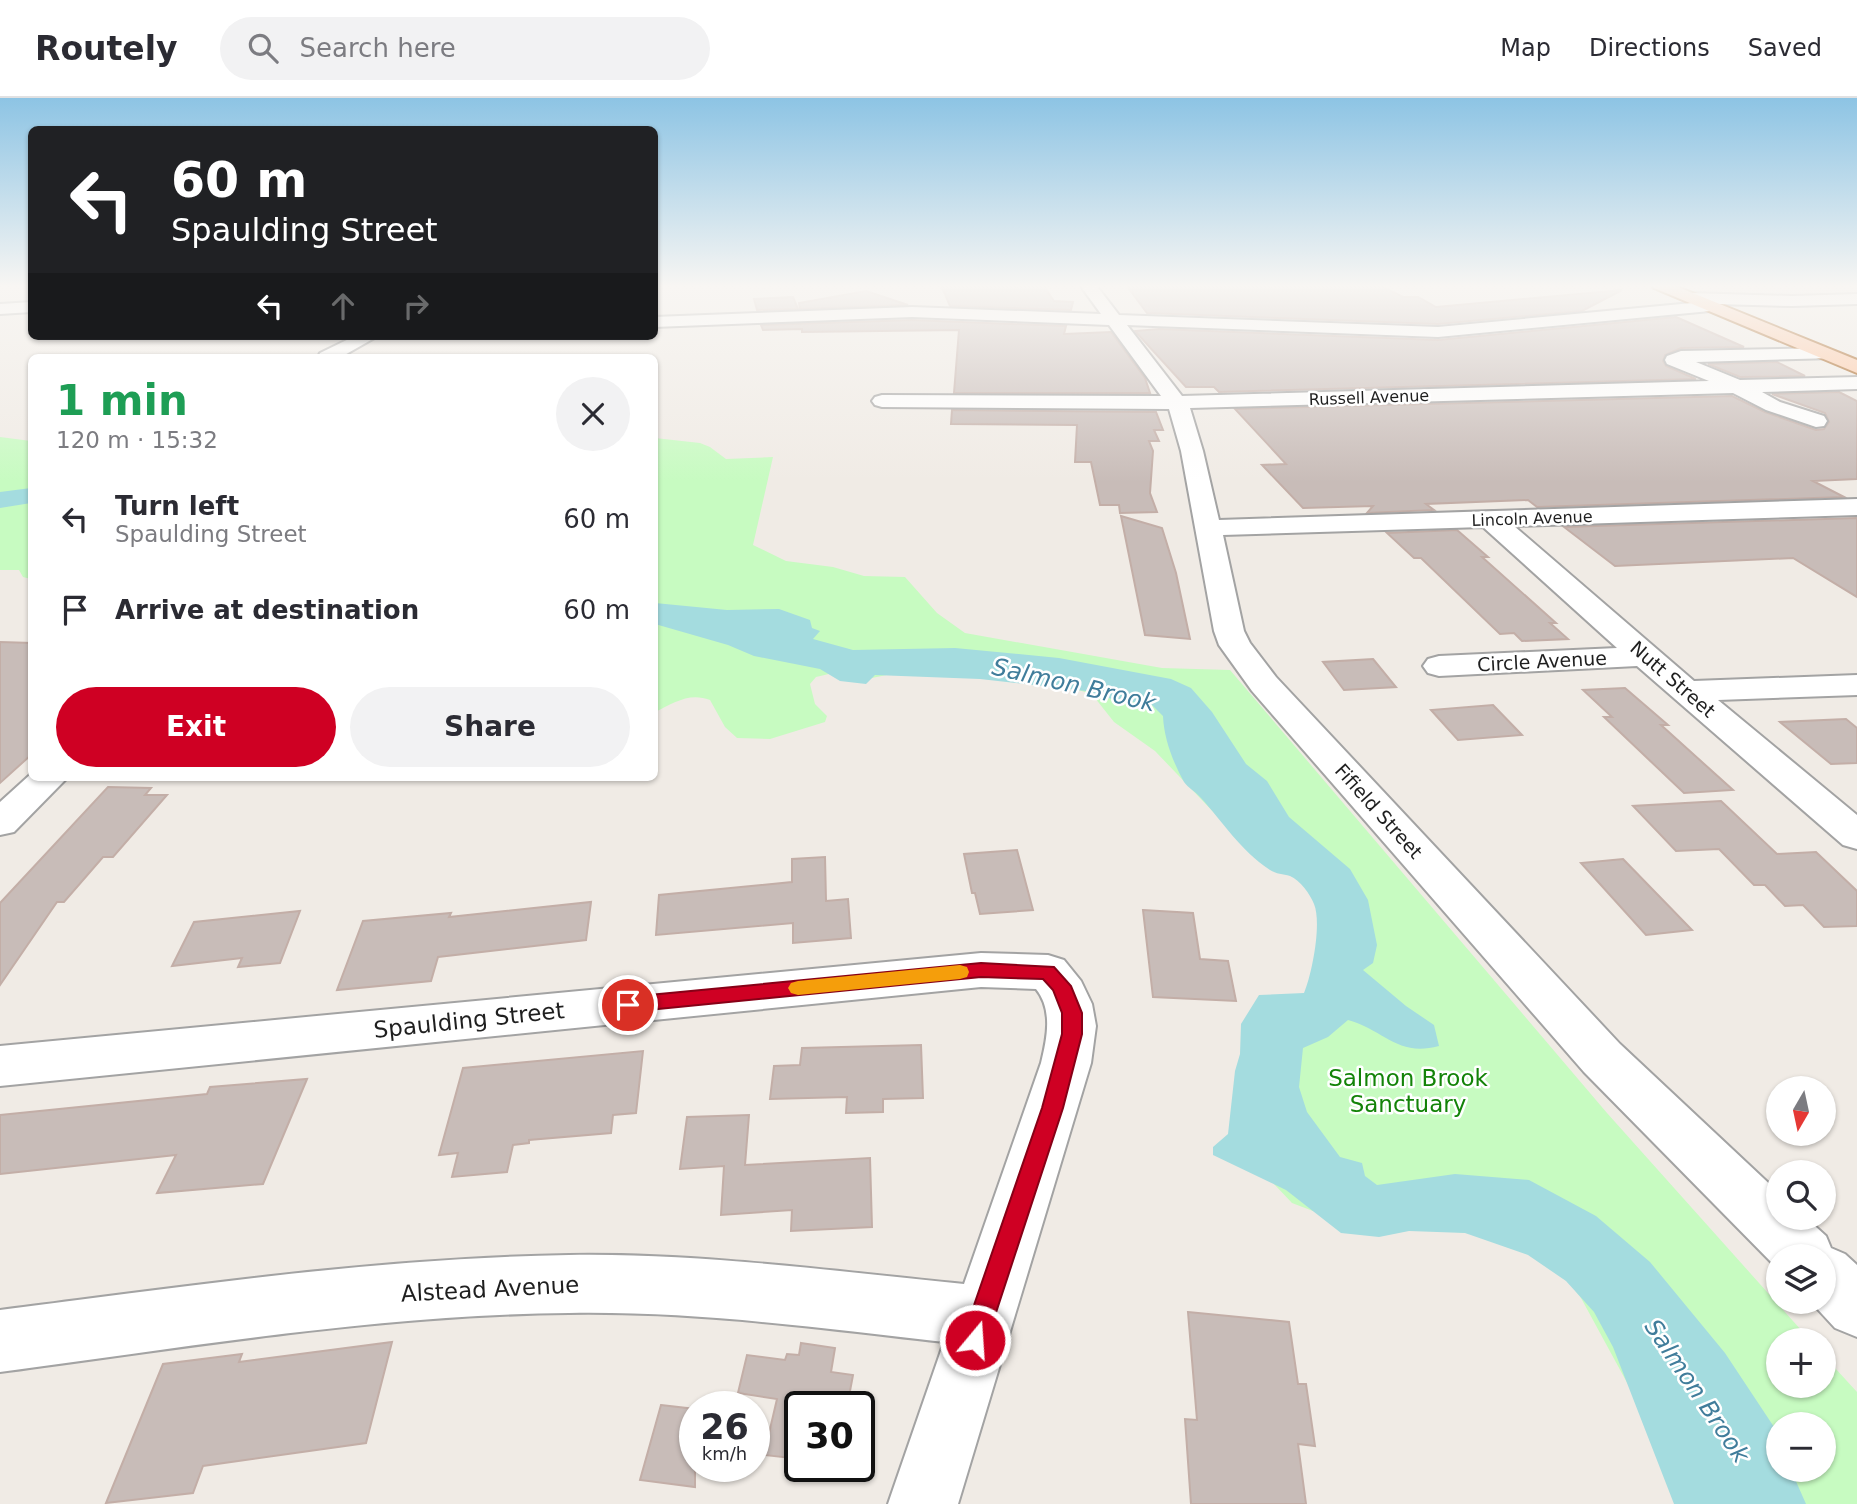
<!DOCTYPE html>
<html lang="en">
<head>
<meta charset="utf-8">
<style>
  :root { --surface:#fff; --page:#f2f2f3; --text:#2b2b33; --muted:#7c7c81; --line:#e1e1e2; --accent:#cf0023 }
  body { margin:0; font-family:"DejaVu Sans",sans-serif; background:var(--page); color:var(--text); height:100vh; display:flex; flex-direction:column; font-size:26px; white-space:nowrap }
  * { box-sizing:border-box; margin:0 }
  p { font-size:23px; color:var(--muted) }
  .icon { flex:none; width:38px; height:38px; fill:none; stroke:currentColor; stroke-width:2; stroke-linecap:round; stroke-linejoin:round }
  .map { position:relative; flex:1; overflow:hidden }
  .sheet { position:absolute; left:28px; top:256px; width:630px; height:427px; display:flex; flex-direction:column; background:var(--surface); border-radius:10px; box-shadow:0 2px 5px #0004 }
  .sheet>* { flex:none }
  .hud { position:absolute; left:28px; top:28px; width:630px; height:214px; border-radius:10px; box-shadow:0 2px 5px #0004; background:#202124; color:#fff; overflow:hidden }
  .needle { width:46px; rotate:189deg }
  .buttons { position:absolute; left:1766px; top:978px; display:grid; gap:14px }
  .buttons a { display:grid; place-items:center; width:70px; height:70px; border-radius:50%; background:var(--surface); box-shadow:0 2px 5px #0004; font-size:35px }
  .speed { position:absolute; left:679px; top:1293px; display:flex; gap:14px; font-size:35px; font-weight:700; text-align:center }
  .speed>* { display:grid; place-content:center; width:91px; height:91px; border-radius:50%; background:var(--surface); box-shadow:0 2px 5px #0004; line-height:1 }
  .speed small { font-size:18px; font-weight:400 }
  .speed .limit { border:4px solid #111; border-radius:10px; background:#fff; color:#111 }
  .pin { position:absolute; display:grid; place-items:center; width:60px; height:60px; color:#fff; margin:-30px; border:4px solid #fff; border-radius:50%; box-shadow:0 2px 7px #0007 }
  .me { position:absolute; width:77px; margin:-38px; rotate:18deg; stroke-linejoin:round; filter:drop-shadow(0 0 5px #0008) }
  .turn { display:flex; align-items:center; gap:24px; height:147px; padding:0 28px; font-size:32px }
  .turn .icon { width:91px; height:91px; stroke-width:2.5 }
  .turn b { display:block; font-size:49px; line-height:60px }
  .lanes { display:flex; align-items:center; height:66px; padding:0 28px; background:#0003; justify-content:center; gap:35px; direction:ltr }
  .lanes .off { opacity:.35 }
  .round { display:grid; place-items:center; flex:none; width:74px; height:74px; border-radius:37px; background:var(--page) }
  .overview { display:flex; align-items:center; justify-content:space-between; height:119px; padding:0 28px }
  h1 { font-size:42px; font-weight:600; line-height:52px; color:#1e9e55 }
  .button { display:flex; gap:14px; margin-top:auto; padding:14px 28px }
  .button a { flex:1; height:80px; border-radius:42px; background:var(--accent); color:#fff; font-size:28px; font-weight:600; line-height:80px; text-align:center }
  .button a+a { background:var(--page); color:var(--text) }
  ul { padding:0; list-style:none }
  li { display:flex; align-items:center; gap:21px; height:91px; padding:0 28px }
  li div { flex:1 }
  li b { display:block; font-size:26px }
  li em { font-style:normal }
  header { display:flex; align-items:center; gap:42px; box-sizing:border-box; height:98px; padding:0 35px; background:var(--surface); border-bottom:2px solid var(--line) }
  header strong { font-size:33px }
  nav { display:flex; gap:38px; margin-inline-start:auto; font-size:24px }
  .search { width:490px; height:63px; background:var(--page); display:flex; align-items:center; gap:18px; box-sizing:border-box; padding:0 24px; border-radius:38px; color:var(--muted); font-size:26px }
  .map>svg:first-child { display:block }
  .park { fill:#c7fbc1; fill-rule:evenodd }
  .water { fill:#a4dcdf }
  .building { fill:#c8bcb8; stroke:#c3aea7; stroke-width:2 }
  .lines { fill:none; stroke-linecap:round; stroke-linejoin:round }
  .minor-casing { stroke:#a3a3a3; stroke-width:4 }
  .major-casing { stroke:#9b4d00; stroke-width:4 }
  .minor { fill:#fff; fill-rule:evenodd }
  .major { fill:#ffc39c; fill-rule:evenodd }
  .route { fill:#cf0023; stroke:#870017; stroke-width:2 }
  .slow { fill:#f59e0b }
  .labels { text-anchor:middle; stroke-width:5; stroke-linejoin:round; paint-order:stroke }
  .far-street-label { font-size:16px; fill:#1f1f1f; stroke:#fff }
  .street-label { font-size:19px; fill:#1f1f1f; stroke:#fff }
  .near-street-label { font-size:23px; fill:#1f1f1f; stroke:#fff }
  .near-park-label { font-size:23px; fill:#138308; stroke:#fff }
  .near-water-label { font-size:24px; font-style:italic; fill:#407d9b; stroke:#fff }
</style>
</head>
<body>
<header>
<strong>Routely</strong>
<div class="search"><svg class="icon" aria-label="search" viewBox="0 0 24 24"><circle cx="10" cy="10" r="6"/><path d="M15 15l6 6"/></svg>Search here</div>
<nav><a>Map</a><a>Directions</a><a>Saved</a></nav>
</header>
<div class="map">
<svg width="1857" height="1406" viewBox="0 0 1857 1406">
  <rect width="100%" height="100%" fill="#f0ebe5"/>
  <g class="park">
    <path d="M0 339 31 343V481L23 479 19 472H0Z"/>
    <path d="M655 340 700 345 710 349 726 361 773 359 753 447 786 463 833 469 864 478 905 479 937 515 965 535 1162 570 1230 572 1607 1015 1810 1242H1778V1288H1824V1258L1857 1294V1406H1693L1581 1200 1564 1177 1533 1158 1476 1136 1360 1124 1313 1113 1292 1105 1274 1086 1325 827 1305 786 1221 722 1155 653 1114 624 1095 600 1085 594 1055 585 896 575 867 581 833 575 816 579 810 586 815 606 827 618 825 624 770 641 737 640 725 629 710 602C689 594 674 605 655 614ZM1778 1326H1824V1372H1778Z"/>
  </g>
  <g class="water">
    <path d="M31 390V405L0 410V394Z"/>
    <path d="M655 505 727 512 779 511 810 522 812 530 820 533 813 541 853 552 955 550 1059 560 1171 581 1191 590 1212 614 1246 666 1267 683 1289 719 1350 771 1368 802 1377 847 1373 865 1363 872 1406 908 1434 927 1439 948C1397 959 1386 933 1348 922L1328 939 1303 950 1299 989 1307 1014 1340 1059 1362 1065 1365 1078 1377 1087 1455 1076 1529 1082 1596 1118 1650 1164 1725 1255 1776 1332 1778 1372H1791L1806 1406H1674L1613 1249 1594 1214 1566 1183 1528 1157 1465 1135 1409 1133 1379 1139 1341 1135 1286 1092 1213 1057V1049L1228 1036 1235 973 1240 956 1241 926 1259 897 1304 895C1312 876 1322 825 1314 806 1310 796 1300 782 1290 778 1283 776 1276 776 1270 772 1239 751 1224 725 1200 699 1195 693 1188 690 1184 684 1173 664 1164 641 1163 618L1152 607 1112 601 1086 593 980 581 875 577 866 586 840 583 820 571 754 558 728 547 655 526Z"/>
  </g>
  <g class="building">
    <path d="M941 187H1043L1054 203 1073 204 1071 212 950 208Z"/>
    <path d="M1131 187H1379L1403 199H1418L1436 209 1622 192 1582 213 1438 226 1147 215 1127 188Z"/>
    <path d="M866 193 908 207 800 211 799 205Z"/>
    <path d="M793 199 798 211 757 212 754 201Z"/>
    <path d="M1676 219 1744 249 1681 250 1665 257 1663 263 1666 268 1696 281 1219 294 1214 289H1186L1135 233 1159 231 1438 242Z"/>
    <path d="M912 222 1066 228 1064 236 1111 234 1145 280 1150 295H954L959 232 802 234V231L763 232 761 227Z"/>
    <path d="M1777 264 1805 278 1740 279 1708 266Z"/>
    <path d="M1839 294 1857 303V381L1813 383 1844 399 1537 409 1528 402 1426 406 1434 412 1367 415 1373 408 1303 410 1262 367 1286 366 1235 311 1732 298 1765 314 1816 332 1824 331 1829 324 1825 315 1772 296Z"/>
    <path d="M952 312 1156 314 1163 332H1154L1159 343H1149L1153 353 1150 395 1157 414 1120 415 1119 407H1100L1091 364H1075L1077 327 951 326Z"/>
    <path d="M1121 418 1162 430 1176 475 1190 541 1145 537Z"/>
    <path d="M1857 420V499L1793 460 1615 468 1564 429Z"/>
    <path d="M1457 432 1488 459H1482L1556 525H1550L1568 541 1522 543 1514 535 1500 536 1421 460H1414L1387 435Z"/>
    <path d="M0 544 32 545V656L0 685Z"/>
    <path d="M1373 561 1396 589 1344 592 1323 564Z"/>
    <path d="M1625 590 1668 627H1661L1733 692 1684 695 1604 619H1612L1583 592Z"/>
    <path d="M1493 607 1522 637 1458 642 1431 612Z"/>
    <path d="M1846 621 1857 630V665L1831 666 1780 624Z"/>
    <path d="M108 689 151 690 145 697H167L113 759H103L64 804H57L0 887V805Z"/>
    <path d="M1721 703 1777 756 1816 754 1857 793V828L1824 829 1803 807 1785 808 1765 787H1754L1719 751 1676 753 1633 708Z"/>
    <path d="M1017 752 1033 812 980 816 975 795H972L964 756Z"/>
    <path d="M825 759 826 803 848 801 851 840 793 845V825L656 837 659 797 792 784V761Z"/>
    <path d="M1623 761 1692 832 1646 837 1581 765Z"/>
    <path d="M591 804 586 842 438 859 431 883 337 892 363 823 451 815 449 819Z"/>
    <path d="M1143 812 1193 815 1200 861 1228 863 1236 903 1153 899Z"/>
    <path d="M300 813 280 865 238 869 242 860 172 868 194 824Z"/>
    <path d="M921 947 923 1000 883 1001V1014L846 1015 847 999 770 1001 774 968 800 967 802 950Z"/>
    <path d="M643 953 636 1015 613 1017 611 1035 529 1042V1045L513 1047 507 1074 452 1079 458 1055 439 1057 463 970Z"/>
    <path d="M307 981 263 1086 157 1095 176 1057 0 1076V1017L207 996 210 989Z"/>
    <path d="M749 1017 745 1067 870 1060 872 1129 791 1133 792 1112 721 1117 724 1068 680 1071 687 1019Z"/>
    <path d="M1188 1214 1289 1224 1298 1286H1306L1315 1348 1298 1346 1306 1406H1191L1185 1321 1197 1322Z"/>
    <path d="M392 1244 366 1345 203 1368 193 1395 106 1405 163 1266 242 1256 239 1264Z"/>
    <path d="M801 1245 835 1250 831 1274 853 1277 847 1309H800V1361L764 1357 777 1301 738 1295 747 1257 785 1262 787 1256 799 1257Z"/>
    <path d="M661 1307 695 1311V1389L640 1382Z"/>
  </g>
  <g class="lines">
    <defs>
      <g id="minor">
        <path d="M1080 187H1096L1119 217 1438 229 1692 205 1684 200 1692 195 1792 198 1857 196V206L1792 208 1717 206 1716 211 1710 213 1438 239 1127 227 1182 298 1709 283 1667 266 1665 262 1667 258 1681 253 1826 250 1835 256 1833 260 1696 264 1740 282 1857 279V291L1762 294 1780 304 1824 318 1827 323 1824 328 1816 329 1766 312 1733 295 1190 310 1203 353 1219 422 1857 401V417L1514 428 1694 583 1857 577V597L1718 602 1857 717V751L1843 747 1637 568 1439 578 1428 575 1423 568 1428 561 1439 558 1617 550 1483 429 1223 437 1244 533 1250 545 1276 579 1620 946 1778 1094V1120H1806L1826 1138 1831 1150 1845 1156 1857 1167V1239L1835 1230 1811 1204H1824V1158H1778V1171L1584 974 1252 593 1219 547 1214 533 1181 353 1169 311 882 309 875 307 872 303 875 299 882 297 1161 298 1109 227 912 219 654 229V219L912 209 1101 216Z"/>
        <path d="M32 204V214L0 216V206Z"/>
        <path d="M355 238H378L341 259H318L320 255Z"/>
        <path d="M32 675V679H68L14 734 0 737V704Z"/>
        <path d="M981 855 1048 857 1064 862 1081 883 1092 906 1096 928 1091 965 958 1406H888L944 1244C820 1230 695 1213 569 1215 378 1217 189 1249 0 1274V1212C189 1188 378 1160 569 1157 701 1155 833 1173 964 1186L1041 965C1047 940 1053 912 1036 891L981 889 0 988V948Z"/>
      </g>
      <path id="major" d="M1651 187H1673L1857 262V275L1654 190Z"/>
    </defs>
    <use href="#minor" class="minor-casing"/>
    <use href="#major" class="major-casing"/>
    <use href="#minor" class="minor"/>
    <use href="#major" class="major"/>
  </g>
  <linearGradient id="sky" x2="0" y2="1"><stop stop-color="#8dc4e4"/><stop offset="0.49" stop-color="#f8f6f3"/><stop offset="1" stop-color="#f8f6f3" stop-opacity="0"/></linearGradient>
  <rect width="1857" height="384" fill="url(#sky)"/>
  <path class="route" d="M981 865 1054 869 1071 888 1082 915V936L1063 1010 987 1242 984 1251 975 1255 965 1251 962 1242 1042 1010 1062 936V915L1053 892 1043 881 981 879 628 914 621 912 618 907 621 902 628 899Z"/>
  <path class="slow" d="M960 867 967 869 969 874 967 879 960 881 798 897 791 895 788 890 791 885 798 883Z"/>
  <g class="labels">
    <g class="far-street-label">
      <text transform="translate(1369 299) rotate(-2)" y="6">Russell Avenue</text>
      <text transform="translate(1532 420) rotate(-2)" y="6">Lincoln Avenue</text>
    </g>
    <g class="street-label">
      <text transform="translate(1542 563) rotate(-3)" y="7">Circle Avenue</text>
      <text transform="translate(1673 581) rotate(41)" y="7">Nutt Street</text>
      <text transform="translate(1379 713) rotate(48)" y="7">Fifield Street</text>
    </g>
    <g class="near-street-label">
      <text transform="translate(469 922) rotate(-6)" y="8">Spaulding Street</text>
      <text transform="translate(490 1191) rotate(-3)" y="8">Alstead Avenue</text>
    </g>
    <g class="near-park-label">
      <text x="1408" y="988">Salmon Brook<tspan x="1408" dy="26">Sanctuary</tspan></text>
    </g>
    <g class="near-water-label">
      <text transform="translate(1074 587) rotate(13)" y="8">Salmon Brook</text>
      <text transform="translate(1697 1293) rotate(56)" y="8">Salmon Brook</text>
    </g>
  </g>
</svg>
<div class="buttons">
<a><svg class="needle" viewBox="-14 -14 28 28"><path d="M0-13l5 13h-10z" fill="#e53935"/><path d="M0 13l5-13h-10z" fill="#7c7c81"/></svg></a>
<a><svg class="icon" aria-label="search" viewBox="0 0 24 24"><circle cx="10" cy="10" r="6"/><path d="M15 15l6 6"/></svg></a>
<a><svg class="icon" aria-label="layers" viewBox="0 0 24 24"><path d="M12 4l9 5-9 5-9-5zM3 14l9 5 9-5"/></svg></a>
<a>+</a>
<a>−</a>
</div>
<div class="speed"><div>26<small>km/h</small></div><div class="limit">30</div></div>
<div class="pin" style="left:628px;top:907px;background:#d93025"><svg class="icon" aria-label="arrive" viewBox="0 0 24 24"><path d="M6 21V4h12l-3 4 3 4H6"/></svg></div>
<svg class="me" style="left:975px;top:1242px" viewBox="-20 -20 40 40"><circle r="17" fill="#cf0023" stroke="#fff" stroke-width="3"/><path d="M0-11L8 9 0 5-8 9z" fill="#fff"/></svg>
<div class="hud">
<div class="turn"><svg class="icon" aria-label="left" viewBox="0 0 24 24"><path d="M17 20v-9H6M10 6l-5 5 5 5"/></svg><div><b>60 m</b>Spaulding Street</div></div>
<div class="lanes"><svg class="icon" aria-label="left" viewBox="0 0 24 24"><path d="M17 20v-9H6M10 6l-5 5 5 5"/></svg><svg class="icon off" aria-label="ahead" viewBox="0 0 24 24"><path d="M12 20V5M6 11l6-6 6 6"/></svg><svg class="icon off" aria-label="right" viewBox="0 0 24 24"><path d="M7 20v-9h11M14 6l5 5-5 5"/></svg></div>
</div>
<section class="sheet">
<div class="overview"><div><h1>1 min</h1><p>120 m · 15:32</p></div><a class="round"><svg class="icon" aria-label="close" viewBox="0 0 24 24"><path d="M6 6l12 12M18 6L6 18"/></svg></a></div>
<ul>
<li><svg class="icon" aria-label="left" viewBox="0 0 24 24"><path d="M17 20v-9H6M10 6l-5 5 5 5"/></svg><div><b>Turn left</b><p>Spaulding Street</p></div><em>60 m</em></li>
<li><svg class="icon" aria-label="arrive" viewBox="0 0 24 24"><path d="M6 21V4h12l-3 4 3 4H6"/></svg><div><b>Arrive at destination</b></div><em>60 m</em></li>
</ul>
<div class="button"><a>Exit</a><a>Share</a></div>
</section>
</div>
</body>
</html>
